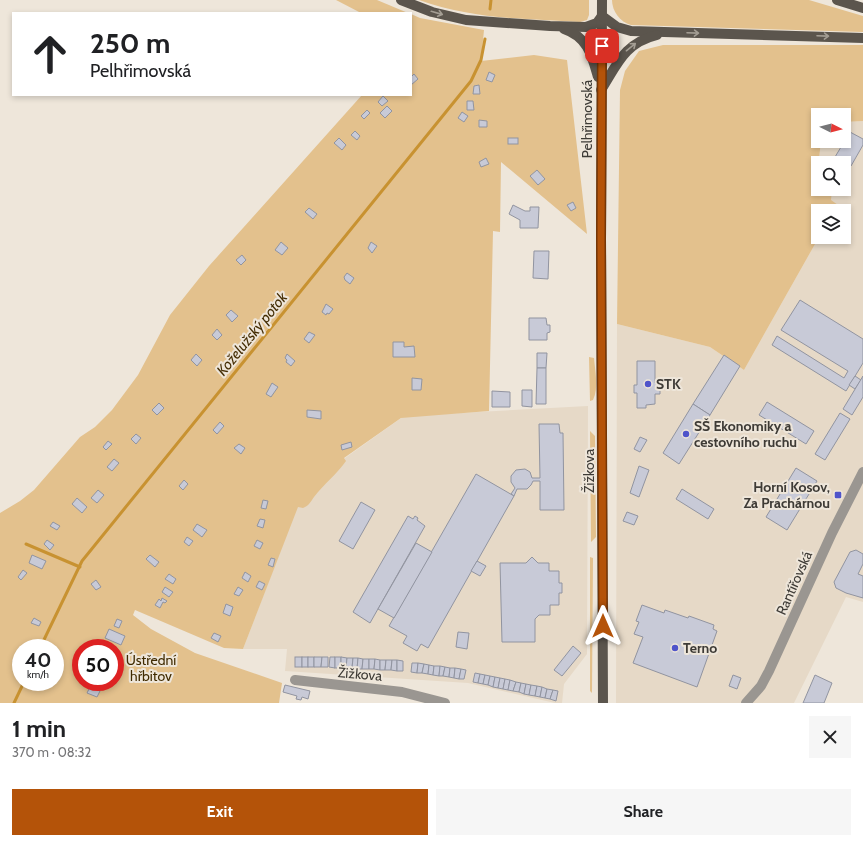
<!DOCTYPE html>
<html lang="en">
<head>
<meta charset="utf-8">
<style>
  :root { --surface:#fff; --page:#f6f6f6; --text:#202124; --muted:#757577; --accent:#b45309 }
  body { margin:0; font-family:Cabin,sans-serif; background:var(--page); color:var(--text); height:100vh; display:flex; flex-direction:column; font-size:15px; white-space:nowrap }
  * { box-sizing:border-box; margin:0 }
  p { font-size:13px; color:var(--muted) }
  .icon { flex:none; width:22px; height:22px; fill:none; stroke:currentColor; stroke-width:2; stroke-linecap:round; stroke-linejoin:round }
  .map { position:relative; height:703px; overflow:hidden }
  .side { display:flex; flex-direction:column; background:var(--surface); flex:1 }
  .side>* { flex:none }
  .banner { position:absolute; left:12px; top:12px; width:400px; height:84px; border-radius:0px; box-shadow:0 2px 6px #0003; background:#fff; color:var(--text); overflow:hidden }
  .needle { width:26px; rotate:96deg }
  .tools { position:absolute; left:811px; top:108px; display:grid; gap:8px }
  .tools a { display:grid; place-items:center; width:40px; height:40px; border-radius:0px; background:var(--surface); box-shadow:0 2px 6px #0003; font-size:20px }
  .speed { position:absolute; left:12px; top:639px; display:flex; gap:8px; font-size:20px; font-weight:700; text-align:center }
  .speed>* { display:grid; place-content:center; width:52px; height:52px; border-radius:50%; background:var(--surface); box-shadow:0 2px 6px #0003; line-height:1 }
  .speed small { font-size:10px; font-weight:400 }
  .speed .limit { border:6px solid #d22; background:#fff; color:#111 }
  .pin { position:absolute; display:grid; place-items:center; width:34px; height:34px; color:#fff; margin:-17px; border-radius:8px; box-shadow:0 2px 6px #0006 }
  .me { position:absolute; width:44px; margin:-22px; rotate:0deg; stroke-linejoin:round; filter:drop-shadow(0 0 3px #0008) }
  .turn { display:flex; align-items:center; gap:14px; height:84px; padding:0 12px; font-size:18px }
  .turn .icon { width:52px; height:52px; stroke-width:2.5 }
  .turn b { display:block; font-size:28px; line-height:34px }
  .round { display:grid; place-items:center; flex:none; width:42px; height:42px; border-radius:0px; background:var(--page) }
  .headline { display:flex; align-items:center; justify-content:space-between; height:68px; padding:0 12px }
  h1 { font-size:24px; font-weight:700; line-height:30px }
  .button { display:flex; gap:8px; margin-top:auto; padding:8px 12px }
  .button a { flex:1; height:46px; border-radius:0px; background:var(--accent); color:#fff; font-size:16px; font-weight:700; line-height:46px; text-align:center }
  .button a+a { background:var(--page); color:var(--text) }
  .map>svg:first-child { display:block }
  .built { fill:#e6d9c7 }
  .green { fill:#e3c18d; fill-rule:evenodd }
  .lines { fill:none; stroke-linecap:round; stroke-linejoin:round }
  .stream { stroke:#c89231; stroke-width:3 }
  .building { fill:#c8cad7; stroke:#9194a0 }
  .minor { stroke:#9a9691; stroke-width:10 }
  .major { stroke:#5b554d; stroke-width:10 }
  .oneway { stroke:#a49e94 }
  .route-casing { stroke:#753606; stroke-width:10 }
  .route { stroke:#b45309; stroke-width:7 }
  .poi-dot { fill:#4f54ca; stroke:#eee6da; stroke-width:1.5 }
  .labels { text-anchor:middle; stroke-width:4; stroke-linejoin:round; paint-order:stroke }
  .street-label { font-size:14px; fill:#3e3b36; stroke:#eee6da }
  .poi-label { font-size:14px; font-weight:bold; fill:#3e3b36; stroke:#eee6da; text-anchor:start }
  .park-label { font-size:14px; fill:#402b01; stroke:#eee6da }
  .water-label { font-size:15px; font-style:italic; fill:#452e05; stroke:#eee6da }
</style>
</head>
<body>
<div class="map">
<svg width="863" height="703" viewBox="0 0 863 703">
  <rect width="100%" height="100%" fill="#eee6da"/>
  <g class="built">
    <path d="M863 121V602L846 597 794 703H616L617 324 710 347 744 370 819 237H844V211H834L837 205 830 200 832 189H844V163H821L819 159 821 141H844V122Z"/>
    <path d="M588 406 587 654 564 684 562 703H555L468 683 285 671 287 649H243L301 497 310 483 404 416Z"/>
  </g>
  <g class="green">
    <path d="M336 0H377L408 13H361Z"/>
    <path d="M419 0H589V15L587 20 580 22C526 19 471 19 419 0Z"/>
    <path d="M612 0H809L863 16V32L631 25C620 22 612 11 612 0Z"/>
    <path d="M411 14 420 18 484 30 481 61 534 55 567 60 587 234 501 162 500 232 493 231 489 411 401 418 344 458 346 461C337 474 324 484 314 497 311 501 309 506 303 508L298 507 243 649 224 648 135 610 133 615 151 629 195 653 282 683 279 703H0V513L20 501 34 490 80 437 95 427 112 410 138 375 170 315 209 266 362 95H411ZM21 648H55V682H21ZM81 648H115V682H81Z"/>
    <path d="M663 45H863V121L844 122V115H818V141H821L819 159 821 163H818V189H832L831 200 838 205 834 211H818V237H819L744 370 710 347 617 324 620 90 625 71 639 51Z"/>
    <path d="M589 357 594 358C595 371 599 388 593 400L590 401Z"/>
    <path d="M590 431 595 436V441L596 537 591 542Z"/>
    <path d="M590 557 593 558 592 693 590 691Z"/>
  </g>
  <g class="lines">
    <g class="stream">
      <path d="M490 9 491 0"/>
      <path d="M26 544 80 567"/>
      <path d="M40 648 82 561 471 81 481 60 485 39"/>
      <path d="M14 703 24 682"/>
    </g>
  </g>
  <g class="building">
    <path d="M489 72 495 75 492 82 486 80Z"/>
    <path d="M414 74 418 79 411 85V77Z"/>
    <path d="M479 85 480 94H473L474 86Z"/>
    <path d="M383 96 388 101 382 106 378 102Z"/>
    <path d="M467 101H473L474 110H467Z"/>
    <path d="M387 106 392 111 385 118 380 113Z"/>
    <path d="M367 110 370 113 364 119 361 116Z"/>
    <path d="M462 112 468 116 464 122 458 118Z"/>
    <path d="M479 120 487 121V127H479Z"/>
    <path d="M355 131 360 136 357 140 351 135Z"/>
    <path d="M850 132 863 139V145L851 166 835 157Z"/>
    <path d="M339 138 346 145 342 150 334 143Z"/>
    <rect x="508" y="138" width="10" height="6"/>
    <path d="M486 158 489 164 481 167 479 162Z"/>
    <path d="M537 170 545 179 538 185 530 176Z"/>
    <path d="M573 202 576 208 571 211 567 205Z"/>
    <path d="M513 205 525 211H530V207H539L538 228H520V220L509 214Z"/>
    <path d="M309 208 317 214 313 219 305 212Z"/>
    <path d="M281 242 288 248 282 255 275 250Z"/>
    <path d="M371 242 377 246 372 253 368 248Z"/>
    <path d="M534 251H549L548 279 533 278Z"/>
    <path d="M242 255 246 260 241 265 236 260Z"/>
    <path d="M347 273 354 278 350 284 345 280 344 277Z"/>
    <path d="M800 300 863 339V363L846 391 772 345 777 336 844 378 848 371 781 330Z"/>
    <path d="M326 304 333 309 329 314 327 313 326 315 322 312Z"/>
    <path d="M231 310 238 316 232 322 226 315Z"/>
    <path d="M529 318H546L547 325H550V332L547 333V340H529Z"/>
    <path d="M217 329 222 335 217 340 212 335Z"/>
    <path d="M309 332 315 335 309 343 304 339Z"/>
    <path d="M393 342H404V347L414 346 415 357H393Z"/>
    <path d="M537 353H547L546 368H537Z"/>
    <path d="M196 354 202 360 197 366 191 360Z"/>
    <path d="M287 354 295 361 291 366 286 362 287 360 285 358Z"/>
    <path d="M724 355 740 366 710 415 693 404Z"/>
    <path d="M637 361H655V383H660V394H655V404L646 405V408H637V393H634V385H637Z"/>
    <path d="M537 368H546V404H536Z"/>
    <path d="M855 376 861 380 855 389 849 385Z"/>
    <path d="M863 376V397L852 415 843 409Z"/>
    <path d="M412 378 422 379 421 390H412Z"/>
    <path d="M272 383 278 387 271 397 266 394Z"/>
    <path d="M522 390H532V407L522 406Z"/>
    <path d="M492 391 510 392V407H492Z"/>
    <path d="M767 402 814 431 806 444 759 415Z"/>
    <path d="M159 403 164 408 157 415 152 410Z"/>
    <path d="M693 404 710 415 679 464 663 453Z"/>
    <path d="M307 410 321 411V419L307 417Z"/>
    <path d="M840 413 850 419 825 460 815 454Z"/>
    <path d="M220 422 224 426 217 434 213 430Z"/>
    <path d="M539 424H559L560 433H563L564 510H540V481H533L531 485 527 489H517L514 496 511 494 515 488 511 482V476L516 470 525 469 530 472 532 478H540Z"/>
    <path d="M136 434 141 438 136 444 131 439Z"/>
    <path d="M640 437 647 440 640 452 634 449Z"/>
    <path d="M108 441 112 444 106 450 103 447Z"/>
    <path d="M351 442 352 447 342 450 341 445Z"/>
    <path d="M239 444 245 448 241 454 234 448Z"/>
    <path d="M114 459 119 463 112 471 107 467Z"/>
    <path d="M639 466 649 470 639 497 630 493Z"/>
    <path d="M796 468 817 481 787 530 766 517Z"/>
    <path d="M476 474 514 496 428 648 421 644 417 651 403 643 407 636 389 626Z"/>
    <path d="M184 480 188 484 183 490 179 486Z"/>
    <path d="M682 489 714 509 708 519 676 499Z"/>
    <path d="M98 490 104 495 97 503 91 498Z"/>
    <path d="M77 498 87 507 82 513 72 504Z"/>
    <path d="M263 500 268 501 266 509 261 508Z"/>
    <path d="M361 502 375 510 353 549 339 541Z"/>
    <path d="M627 512 638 516 634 525 623 521Z"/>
    <path d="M408 516 413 519 415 516 418 518 417 520 425 526 370 623 353 612Z"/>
    <path d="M260 519 265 520 263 528 257 526Z"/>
    <path d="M53 522 60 526 57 530 50 526Z"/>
    <path d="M197 524 207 530 202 537 193 530Z"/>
    <path d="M187 537 193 541 189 546 184 542Z"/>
    <path d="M47 540 54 545 50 550 44 544Z"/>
    <path d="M257 540 263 543 260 549 254 546Z"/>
    <path d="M416 543 432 552 394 618 378 609Z"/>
    <path d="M856 550 863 554V564L858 574 863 576V598L846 593 836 588 834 582 850 552Z"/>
    <path d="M32 555 46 561 42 569 29 563Z"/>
    <path d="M150 555 159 562 155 567 146 559Z"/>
    <path d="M532 557 538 563H549V571H559V583H562V593H559V605H550V615H539L535 619V642H502L500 563H526Z"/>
    <path d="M271 558 275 559 273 567 268 565Z"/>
    <path d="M477 561 486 566 480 576 471 571Z"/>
    <path d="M23 570 27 573 21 580 18 577Z"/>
    <path d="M245 572 251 576 248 582 242 578Z"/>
    <path d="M169 574 176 579 173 584 165 579Z"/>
    <path d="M96 580 101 587 96 590 91 584Z"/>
    <path d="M259 581 265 584 262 590 256 587Z"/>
    <path d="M165 587 173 592 169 597 162 592Z"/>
    <path d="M238 587 243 590 239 596 234 594Z"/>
    <path d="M162 598 167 601 165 603 163 602 160 608 155 605 159 599 161 601Z"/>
    <path d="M226 604 233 607 230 616 223 613Z"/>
    <path d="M642 605 664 613 665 610 688 618 689 616 714 625 713 629 717 631 697 687 633 663 643 637 634 634 639 622 636 621Z"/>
    <path d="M34 618 41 622 39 626 31 623Z"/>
    <path d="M117 619 122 621 119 628 114 626Z"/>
    <path d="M109 629 125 636 121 645 105 638Z"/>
    <path d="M458 632 469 633 467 649 456 647Z"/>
    <path d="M214 633 221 636 218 642 211 638Z"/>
    <path d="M573 646 581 653 562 676 554 670Z"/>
    <path d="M16 655 21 657V665L13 662Z"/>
    <rect x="295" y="657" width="7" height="10"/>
    <rect x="302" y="657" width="6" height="10"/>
    <rect x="308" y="657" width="6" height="10"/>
    <path d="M314 657H322L321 667H314Z"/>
    <path d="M322 657H328V667H321Z"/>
    <path d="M330 657H335V668L329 667Z"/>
    <rect x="335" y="657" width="6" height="11"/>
    <path d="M341 657 347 658 346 668H341Z"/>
    <path d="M347 658H353L352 668H346Z"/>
    <path d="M353 658H358L357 669 352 668Z"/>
    <path d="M358 658 363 659 362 669H357Z"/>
    <path d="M363 659H369V669H362Z"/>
    <path d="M369 659H375L374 669H369Z"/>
    <path d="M375 659 380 660V670L374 669Z"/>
    <path d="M380 660H386L385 670H380Z"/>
    <path d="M386 660H392L391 670H385Z"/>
    <path d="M392 660H397V671L391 670Z"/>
    <path d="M397 660 403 661V671H397Z"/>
    <path d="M412 663H418L417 673 411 672Z"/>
    <path d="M418 663 424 664 422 673H417Z"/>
    <path d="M424 664 429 665 428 674 422 673Z"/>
    <path d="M429 665 434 666 433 675 428 674Z"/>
    <path d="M434 666H440L439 676 433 675Z"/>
    <path d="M440 666 445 667 443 676H439Z"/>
    <path d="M445 667 450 668 449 677 443 676Z"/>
    <path d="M450 668H455L454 678 449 677Z"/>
    <path d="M455 668 461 669 459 679 454 678Z"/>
    <path d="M461 669 466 670 464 679H459Z"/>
    <path d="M475 673 480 674 478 683 473 682Z"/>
    <path d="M480 674 485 675 483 684 478 683Z"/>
    <path d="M485 675 490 676 488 685 483 684Z"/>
    <path d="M733 675 741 678 737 689 729 686Z"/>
    <path d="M815 675 832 683 824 703H803Z"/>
    <path d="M490 676 495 677 493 687 488 685Z"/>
    <path d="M495 677 500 678 498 688 493 687Z"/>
    <path d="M500 678 505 679 503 689 498 688Z"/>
    <path d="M505 679 510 680 508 690 503 689Z"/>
    <path d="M510 680 516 682 513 691 508 690Z"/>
    <path d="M93 682 101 684 98 689 91 686Z"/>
    <path d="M516 682 521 683 519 692 513 691Z"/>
    <path d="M521 683 526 684 524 694 519 692Z"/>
    <path d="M526 684 531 685 529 695 524 694Z"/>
    <path d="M285 685 310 691 308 699 302 697 301 700 296 699 297 696 283 692Z"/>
    <path d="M531 685 537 686 535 696 529 695Z"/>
    <path d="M537 686 542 687 540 697 535 696Z"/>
    <path d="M90 687 100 691 97 697 87 693Z"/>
    <path d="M542 687 547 689 545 698 540 697Z"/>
    <path d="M547 689 553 690 550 699 545 698Z"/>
    <path d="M553 690 558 691 556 701 550 699Z"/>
  </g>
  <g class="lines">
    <g class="minor">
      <path d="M295 680 402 692 445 703"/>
      <path d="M746 703 761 686 769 671 832 533 863 472"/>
    </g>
    <g class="major">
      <path d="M401 0 432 12 466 20 550 26 586 27 597 23 602 16"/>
      <path d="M602 0 601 239 603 703"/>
      <path d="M837 0 863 8"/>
      <path d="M602 16 617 27 631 31 863 38"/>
      <path d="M564 29C588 37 592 56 598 77"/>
      <path d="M601 90C617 65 624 43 657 35"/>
    </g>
  </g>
  <defs><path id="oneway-shaft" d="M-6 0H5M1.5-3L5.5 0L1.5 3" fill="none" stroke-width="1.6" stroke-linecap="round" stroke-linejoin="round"/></defs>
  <g class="oneway">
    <use href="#oneway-shaft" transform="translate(437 13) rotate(16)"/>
    <use href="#oneway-shaft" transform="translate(693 33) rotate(2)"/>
    <use href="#oneway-shaft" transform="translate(823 36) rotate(2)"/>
    <use href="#oneway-shaft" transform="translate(631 47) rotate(-39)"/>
  </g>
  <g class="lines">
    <defs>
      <path id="route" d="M602 46 601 239 603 626"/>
    </defs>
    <use href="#route" class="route-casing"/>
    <use href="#route" class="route"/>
  </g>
  <g class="poi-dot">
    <circle cx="648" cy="384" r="4"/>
    <circle cx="686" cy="434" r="4"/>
    <rect x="834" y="491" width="8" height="8" rx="2"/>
    <circle cx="675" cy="648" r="4"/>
  </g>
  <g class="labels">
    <g class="street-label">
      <text transform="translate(587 119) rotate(-90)" y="5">Pelhřimovská</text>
      <text transform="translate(589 471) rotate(-90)" y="5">Žižkova</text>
      <text transform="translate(794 583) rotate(-66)" y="5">Rantířovská</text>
      <text transform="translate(360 674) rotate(5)" y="5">Žižkova</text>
    </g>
    <g class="poi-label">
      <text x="656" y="389">STK</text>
      <text x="694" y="431">SŠ Ekonomiky a<tspan x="694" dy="16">cestovního ruchu</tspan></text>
      <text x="830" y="492" text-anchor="end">Horní Kosov,<tspan x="830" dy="16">Za Prachárnou</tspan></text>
      <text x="683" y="653">Terno</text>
    </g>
    <g class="park-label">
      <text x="151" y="665">Ústřední<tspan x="151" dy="16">hřbitov</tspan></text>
    </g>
    <g class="water-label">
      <text transform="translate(252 334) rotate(-51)" y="5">Koželužský potok</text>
    </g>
  </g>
</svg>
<div class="tools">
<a><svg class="needle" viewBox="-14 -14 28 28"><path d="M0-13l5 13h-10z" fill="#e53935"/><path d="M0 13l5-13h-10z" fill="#757577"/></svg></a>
<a><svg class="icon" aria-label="search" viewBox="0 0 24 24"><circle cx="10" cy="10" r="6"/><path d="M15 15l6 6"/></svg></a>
<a><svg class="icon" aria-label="layers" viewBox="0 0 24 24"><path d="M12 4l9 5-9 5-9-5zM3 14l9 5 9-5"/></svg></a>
</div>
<div class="speed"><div>40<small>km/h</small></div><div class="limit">50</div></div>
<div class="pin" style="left:602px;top:46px;background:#d93025"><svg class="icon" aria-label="arrive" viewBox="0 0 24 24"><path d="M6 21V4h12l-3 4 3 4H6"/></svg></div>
<svg class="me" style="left:603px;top:626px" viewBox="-20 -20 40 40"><path d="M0-17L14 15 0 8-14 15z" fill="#b45309" stroke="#fff" stroke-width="4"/></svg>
<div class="banner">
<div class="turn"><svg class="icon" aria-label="ahead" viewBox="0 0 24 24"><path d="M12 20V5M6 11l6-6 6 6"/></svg><div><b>250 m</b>Pelhřimovská</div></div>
</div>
</div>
<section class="side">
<div class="headline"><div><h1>1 min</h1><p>370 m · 08:32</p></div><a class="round"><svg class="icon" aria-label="close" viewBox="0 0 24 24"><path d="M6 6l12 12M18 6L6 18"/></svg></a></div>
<div class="button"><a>Exit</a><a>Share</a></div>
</section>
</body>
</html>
